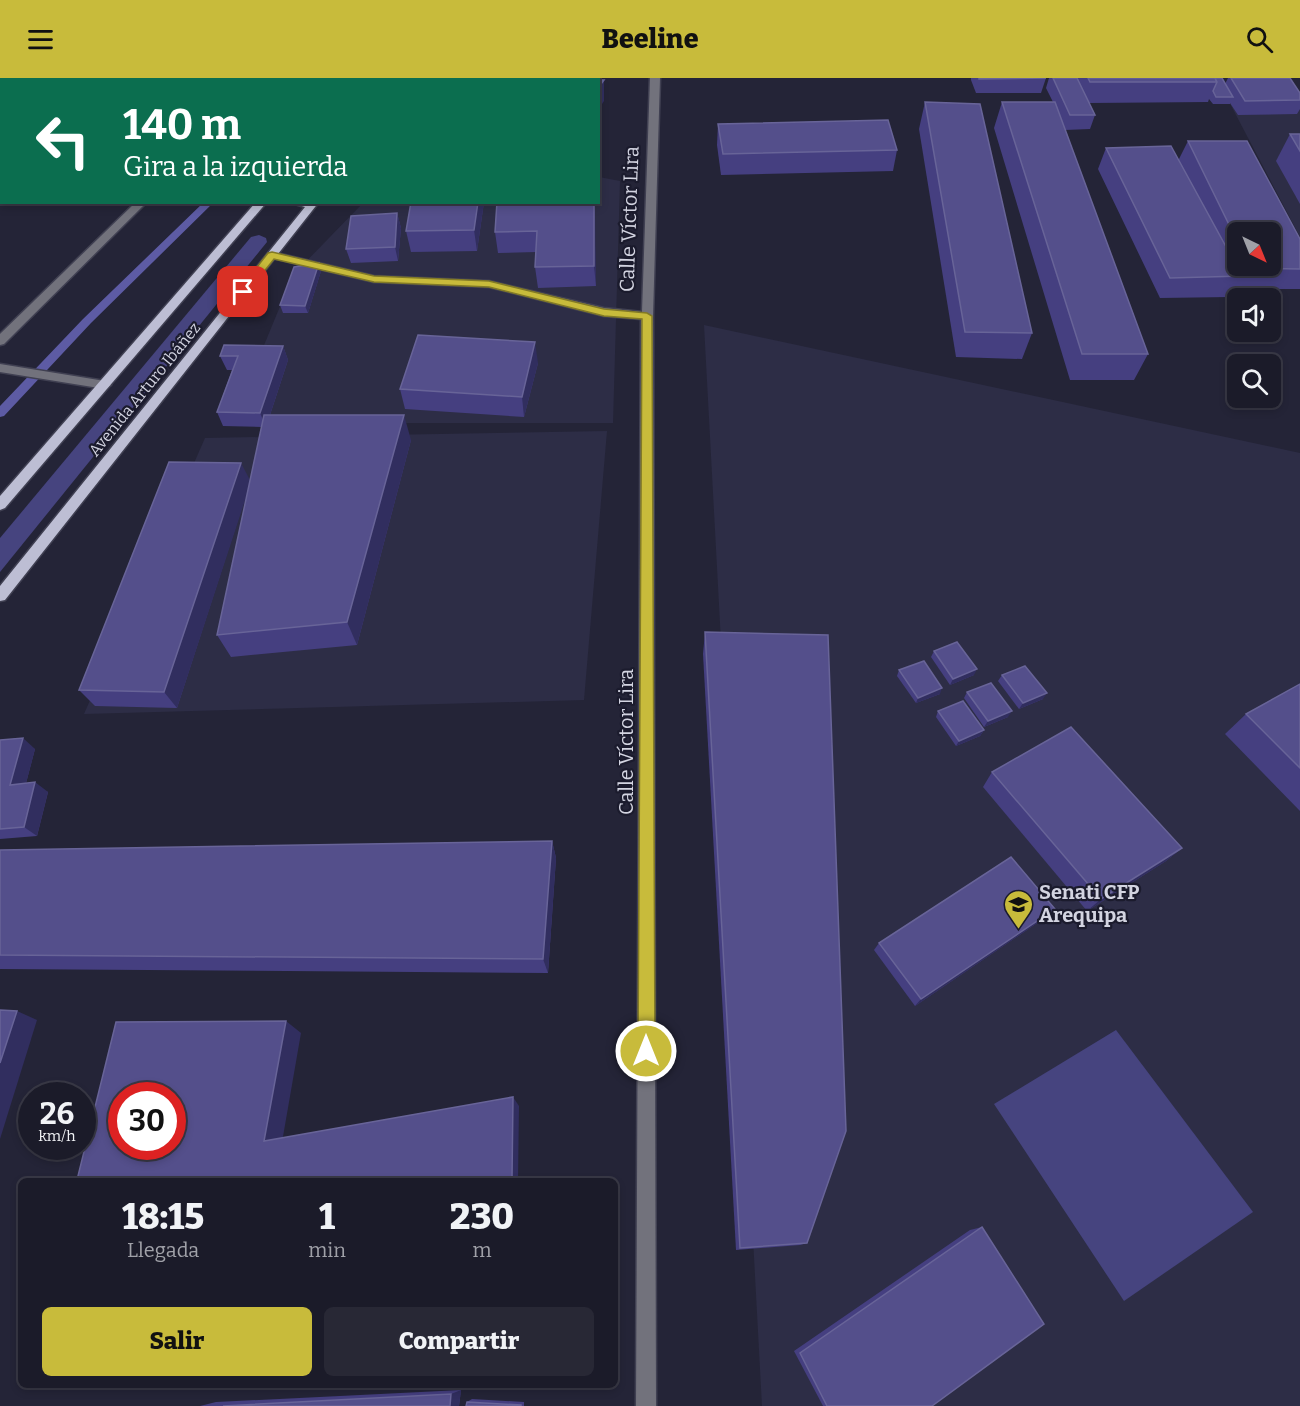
<!DOCTYPE html>
<html lang="es">
<head>
<meta charset="utf-8">
<style>
  :root { --surface:#1b1b29; --page:#282835; --text:#f1f3f6; --muted:#a0a1a8; --line:#393946; --accent:#c8bb3b }
  body { margin:0; font-family:Bitter,serif; background:var(--page); color:var(--text); height:100vh; display:flex; flex-direction:column; font-size:22px; white-space:nowrap }
  * { box-sizing:border-box; margin:0 }
  p { font-size:20px; color:var(--muted) }
  .icon { flex:none; width:33px; height:33px; fill:none; stroke:currentColor; stroke-width:2; stroke-linecap:round; stroke-linejoin:round }
  .map { position:relative; flex:1; overflow:hidden }
  .sheet { position:absolute; left:18px; top:1100px; width:600px; height:210px; display:flex; flex-direction:column; background:var(--surface); border-radius:9px; box-shadow:0 3px 9px #0003,0 0 0 2px var(--line) }
  .sheet>* { flex:none }
  .top-card { position:absolute; left:0px; top:0px; width:600px; height:126px; box-shadow:0 3px 9px #0003,0 0 0 2px var(--line); background:#0b6e4f; color:#fff; overflow:hidden }
  .needle { width:39px; rotate:137deg }
  .controls { position:absolute; left:1227px; top:144px; display:grid; gap:12px }
  .controls a { display:grid; place-items:center; width:54px; height:54px; border-radius:9px; background:var(--surface); box-shadow:0 3px 9px #0003,0 0 0 2px var(--line); font-size:30px }
  .speed { position:absolute; left:18px; top:1004px; display:flex; gap:12px; font-size:30px; font-weight:700; text-align:center }
  .speed>* { display:grid; place-content:center; width:78px; height:78px; border-radius:50%; background:var(--surface); box-shadow:0 3px 9px #0003,0 0 0 2px var(--line); line-height:1 }
  .speed small { font-size:15px; font-weight:400 }
  .speed .limit { border:9px solid #d22; background:#fff; color:#111 }
  .pin { position:absolute; display:grid; place-items:center; width:51px; height:51px; color:#fff; margin:-26px; border-radius:12px; box-shadow:0 3px 9px #0006 }
  .me { position:absolute; width:66px; margin:-33px; rotate:0deg; stroke-linejoin:round; filter:drop-shadow(0 0 4px #0008) }
  .turn { display:flex; align-items:center; gap:21px; height:126px; padding:0 24px; font-size:27px }
  .turn .icon { width:78px; height:78px; stroke-width:2.5 }
  .turn b { display:block; font-size:42px; line-height:51px }
  .eta { display:flex; justify-content:space-evenly; align-items:center; height:102px; text-align:center }
  .eta b { font-size:36px; font-weight:800; line-height:42px }
  .cta { display:flex; gap:12px; margin-top:auto; padding:12px 24px }
  .cta a { flex:1; height:69px; border-radius:9px; background:var(--accent); color:#111; font-size:24px; font-weight:800; line-height:69px; text-align:center }
  .cta a+a { background:var(--page); color:var(--text) }
  header { display:flex; justify-content:space-between; align-items:center; height:78px; padding:0 24px; background:var(--accent); color:#111; font-size:27px; font-weight:800 }
  .map>svg:first-child { display:block }
  .built { fill:#2d2d46 }
  .green { fill:#46447f }
  .lines { fill:none; stroke-linecap:round; stroke-linejoin:round }
  .stream { fill:#5d5ba4; fill-rule:evenodd }
  .minor-casing { stroke:#404052; stroke-width:3 }
  .major-casing { stroke:#404052; stroke-width:3 }
  .minor { fill:#72727c; fill-rule:evenodd }
  .major { fill:#bdbed4; fill-rule:evenodd }
  .wall { fill:#453f80; fill-rule:evenodd }
  .shaded-wall { fill:#312e5f }
  .building { fill:#544f8b; stroke:#686498; stroke-width:1.5; fill-rule:evenodd }
  .route { fill:#c8bb3b; stroke:#827a26; stroke-width:1.5 }
  .labels { text-anchor:middle; stroke-width:4.5; stroke-linejoin:round; paint-order:stroke }
  .far-street-label { font-size:16px; fill:#d3d4e1; stroke:#1b1b2d }
  .street-label { font-size:20px; fill:#d3d4e1; stroke:#1b1b2d }
  .poi-label { font-size:20px; font-weight:bold; fill:#d3d4e1; stroke:#1b1b2d; text-anchor:start }
</style>
</head>
<body>
<header><svg class="icon" aria-label="menu" viewBox="0 0 24 24"><path d="M4 6h16M4 12h16M4 18h16"/></svg>Beeline<svg class="icon" aria-label="search" viewBox="0 0 24 24"><circle cx="10" cy="10" r="6"/><path d="M15 15l6 6"/></svg></header>
<div class="map">
<svg width="1300" height="1328" viewBox="0 0 1300 1328">
  <rect width="100%" height="100%" fill="#242437"/>
  <g class="built">
    <path d="M1225 16 1300 17V159Z"/>
    <path d="M599 99 620 103 613 345H232L293 197 363 125 598 124Z"/>
    <path d="M704 247 1300 375V1328H762Z"/>
    <path d="M607 353 584 622 84 636 205 360Z"/>
  </g>
  <g class="green">
    <path d="M259 157 266 160 267 164 0 494V460L251 159Z"/>
    <path d="M1116 952 1253 1134 1124 1223 994 1026Z"/>
  </g>
  <g class="lines">
    <g class="stream">
      <path d="M326 0H334L325 2Z"/>
      <path d="M204 124H214L91 245 4 338 0 339V328L83 241Z"/>
    </g>
    <defs>
      <g id="minor">
        <path d="M650 0H660L653 238 656 1328H636L641 241 604 238 489 209 374 204 268 179 267 177 272 174 374 198 489 203 604 230 642 234Z"/>
        <rect x="0" y="17" width="2" height="6"/>
        <path d="M136 124H147L4 266 0 267V256Z"/>
        <path d="M0 286 105 303 111 307 105 311 0 294Z"/>
      </g>
      <g id="major">
        <path d="M380 0H390L380 2Z"/>
        <path d="M432 0H442L431 2Z"/>
        <path d="M256 124H267L5 430 0 432V418Z"/>
        <path d="M288 124H319L5 522 0 523V508L305 129Z"/>
      </g>
    </defs>
    <use href="#minor" class="minor-casing"/>
    <use href="#major" class="major-casing"/>
    <use href="#minor" class="minor"/>
    <use href="#major" class="major"/>
  </g>
  <g class="wall">
    <path d="M971 0H1046L1041 15H976L971 2Z"/>
    <path d="M1049 0H1222L1225 6 1228 0H1290L1300 15V31L1297 36 1238 37 1230 25V26H1213L1209 21 1208 24 1089 25 1095 37 1090 51 1065 52 1148 276 1134 302H1070L994 50 1002 24H1053L1046 10Z"/>
    <path d="M925 24 1032 255 1022 281 956 279 919 51Z"/>
    <path d="M718 46 897 72 893 93 721 97 717 67Z"/>
    <path d="M1290 56H1300V126L1276 83Z"/>
    <path d="M1188 63 1300 161V211H1238L1236 208 1230 219 1160 220 1098 91 1106 70 1178 83ZM1238 154 1270 188H1238Z"/>
    <path d="M484 124 477 173 411 174 406 153Z"/>
    <path d="M497 124H594L596 208 538 210 535 189 536 174 498 175 495 154Z"/>
    <path d="M397 135 401 150 398 183 351 185 346 171Z"/>
    <path d="M319 185 321 193 308 235H283L280 227Z"/>
    <path d="M283 268 288 282 270 337 411 362 357 567 231 579 217 557 248 411 177 630 95 628 79 612 250 403 262 349 223 348 217 334 232 292H227L220 278Z"/>
    <path d="M538 285 524 339 405 331 400 311Z"/>
    <path d="M705 554 807 1165 800 1167 736 1172 703 576Z"/>
    <path d="M934 573 974 597 950 607 931 579Z"/>
    <path d="M899 592 940 616 916 625 897 598Z"/>
    <path d="M1002 597 1043 621 1019 631 998 603Z"/>
    <path d="M1300 606V733L1225 656 1246 636Z"/>
    <path d="M967 614 1008 639 984 649 964 620Z"/>
    <path d="M938 633 984 652 980 658 956 668 936 639Z"/>
    <path d="M0 662 35 671 26 705 48 714 37 758 0 761Z"/>
    <path d="M992 694 1182 770 1166 783 1087 833 983 709Z"/>
    <path d="M552 763 556 780 548 895 0 891V772Z"/>
    <path d="M1046 839 915 928 874 872 879 865Z"/>
    <path d="M982 1149 932 1328H823L794 1273 970 1152Z"/>
    <path d="M461 1312 459 1328H200L216 1324Z"/>
    <path d="M472 1321 524 1324V1328H466L467 1324Z"/>
  </g>
  <g class="shaded-wall">
    <path d="M604 2V23L598 32V10Z"/>
    <path d="M478 124H484L477 173 474 152Z"/>
    <path d="M594 124 595 133 596 208 594 188Z"/>
    <path d="M397 135 401 150 398 183 395 169Z"/>
    <path d="M319 185 321 193 308 235 305 228Z"/>
    <path d="M535 264 538 285 524 339 522 319Z"/>
    <path d="M283 268 288 282 266 349 260 335Z"/>
    <path d="M404 337 411 362 357 567 347 544Z"/>
    <path d="M241 385 251 404 177 630 164 614Z"/>
    <path d="M977 591 974 597 950 607 953 601Z"/>
    <path d="M942 610 940 616 916 625 918 620Z"/>
    <path d="M1047 615 1043 621 1019 631 1023 625Z"/>
    <path d="M1012 633 1008 639 984 649 988 643Z"/>
    <path d="M984 652 980 658 956 668 959 663Z"/>
    <path d="M23 660 35 671 23 717 10 707Z"/>
    <path d="M35 704 48 714 37 758 24 749Z"/>
    <path d="M552 763 556 780 548 895 543 881Z"/>
    <path d="M1182 770 1166 783 1087 833 1101 821Z"/>
    <path d="M1055 831 1046 839 915 928 921 921Z"/>
    <path d="M17 933 37 942 0 1061V985Z"/>
    <path d="M286 943 301 955 281 1070 264 1063Z"/>
    <path d="M513 1019 519 1028 518 1102H512Z"/>
    <path d="M461 1312 459 1328H450L451 1316Z"/>
  </g>
  <g class="building">
    <path d="M481 0H589L598 2H480Z"/>
    <path d="M979 0H1046L979 1Z"/>
    <path d="M1053 0H1077L1095 37H1070Z"/>
    <path d="M1088 0H1215L1217 4H1090Z"/>
    <path d="M1215 0H1222L1233 19H1216L1213 13 1217 4Z"/>
    <path d="M1231 0H1290L1300 15V22L1245 23Z"/>
    <path d="M598 2H604L598 10Z"/>
    <path d="M925 24 980 26 1032 255 965 254Z"/>
    <path d="M1002 24H1055L1148 276H1082Z"/>
    <path d="M888 42 897 72 723 76 718 46Z"/>
    <path d="M1290 56H1300V73Z"/>
    <path d="M1188 63H1247L1300 161V191L1250 190 1248 188H1270V154H1238V165Z"/>
    <path d="M1171 68 1242 198 1170 200 1106 70Z"/>
    <path d="M411 124H478L474 152 406 153Z"/>
    <path d="M497 124H594V188L535 189 537 153 495 154Z"/>
    <path d="M397 135 395 169 346 171 351 138Z"/>
    <path d="M319 185 305 228 280 227 294 189Z"/>
    <path d="M418 257 535 264 522 319 400 311Z"/>
    <path d="M224 267 283 268 260 335 217 334 238 278H220Z"/>
    <path d="M264 337H404L347 544 217 557Z"/>
    <path d="M169 384 241 385 164 614 79 612Z"/>
    <path d="M705 554 828 557 846 1053 807 1165 740 1170Z"/>
    <path d="M957 564 977 591 953 601 934 573Z"/>
    <path d="M924 583 942 610 918 620 899 592Z"/>
    <path d="M1025 588 1047 615 1023 625 1002 597Z"/>
    <path d="M991 605 1012 633 988 643 967 614Z"/>
    <path d="M1300 606V690L1246 636Z"/>
    <path d="M963 623 984 652 959 663 938 633Z"/>
    <path d="M1071 649 1182 770 1101 821 992 694Z"/>
    <path d="M23 660 10 707 35 704 24 749 0 751V662Z"/>
    <path d="M552 763 543 881 0 877V772Z"/>
    <path d="M1011 779 1055 831 921 921 879 865Z"/>
    <path d="M0 932 17 933 0 985Z"/>
    <path d="M286 943 264 1063 513 1019 512 1102H77L116 944ZM122 1017H172V1068H122Z"/>
    <path d="M982 1149 1044 1246 932 1328H827L800 1275Z"/>
    <path d="M451 1316 450 1328H223Z"/>
    <path d="M467 1324 521 1327V1328H466Z"/>
  </g>
  <path class="route" d="M272 174 374 198 489 203 604 231 647 235 652 238 655 973 652 978 646 981 641 978 638 973 642 241 604 238 489 209 374 204 274 181 246 216H239V212L268 175Z"/>
  <defs>
    <symbol id="university-pin" viewBox="-11 -11 22 30"><path d="M0 17L-7.5 6A9.5 9.5 0 1 1 7.5 6Z" fill="#c8bb3b" stroke="#1b1b2d"/><path d="M0-5L7-2L0 1L-7-2ZM-4 1L0 2.5L4 1V4Q0 6-4 4Z" fill="#111"/></symbol>
  </defs>
  <g fill-rule="evenodd">
    <use href="#university-pin" x="1002" y="810" width="33" height="45"/>
  </g>
  <g class="labels">
    <g class="far-street-label">
      <text transform="translate(144 311) rotate(-51)" y="6">Avenida Arturo Ibáñez</text>
    </g>
    <g class="street-label">
      <text transform="translate(629 141) rotate(-88)" y="7">Calle Víctor Lira</text>
      <text transform="translate(626 664) rotate(-90)" y="7">Calle Víctor Lira</text>
    </g>
    <g class="poi-label">
      <text x="1039" y="821">Senati CFP<tspan x="1039" dy="23">Arequipa</tspan></text>
    </g>
  </g>
</svg>
<div class="controls">
<a><svg class="needle" viewBox="-14 -14 28 28"><path d="M0-13l5 13h-10z" fill="#e53935"/><path d="M0 13l5-13h-10z" fill="#a0a1a8"/></svg></a>
<a><svg class="icon" aria-label="sound" viewBox="0 0 24 24"><path d="M4 9h4l5-4v14l-5-4H4zM17 9q2 3 0 6"/></svg></a>
<a><svg class="icon" aria-label="search" viewBox="0 0 24 24"><circle cx="10" cy="10" r="6"/><path d="M15 15l6 6"/></svg></a>
</div>
<div class="speed"><div>26<small>km/h</small></div><div class="limit">30</div></div>
<div class="pin" style="left:243px;top:214px;background:#d93025"><svg class="icon" aria-label="arrive" viewBox="0 0 24 24"><path d="M6 21V4h12l-3 4 3 4H6"/></svg></div>
<svg class="me" style="left:646px;top:973px" viewBox="-20 -20 40 40"><circle r="17" fill="#c8bb3b" stroke="#fff" stroke-width="3"/><path d="M0-11L8 9 0 5-8 9z" fill="#fff"/></svg>
<div class="top-card">
<div class="turn"><svg class="icon" aria-label="left" viewBox="0 0 24 24"><path d="M17 20v-9H6M10 6l-5 5 5 5"/></svg><div><b>140 m</b>Gira a la izquierda</div></div>
</div>
<section class="sheet">
<div class="eta">
<div><b>18:15</b><p>Llegada</p></div>
<div><b>1</b><p>min</p></div>
<div><b>230</b><p>m</p></div>
</div>
<div class="cta"><a>Salir</a><a>Compartir</a></div>
</section>
</div>
</body>
</html>
